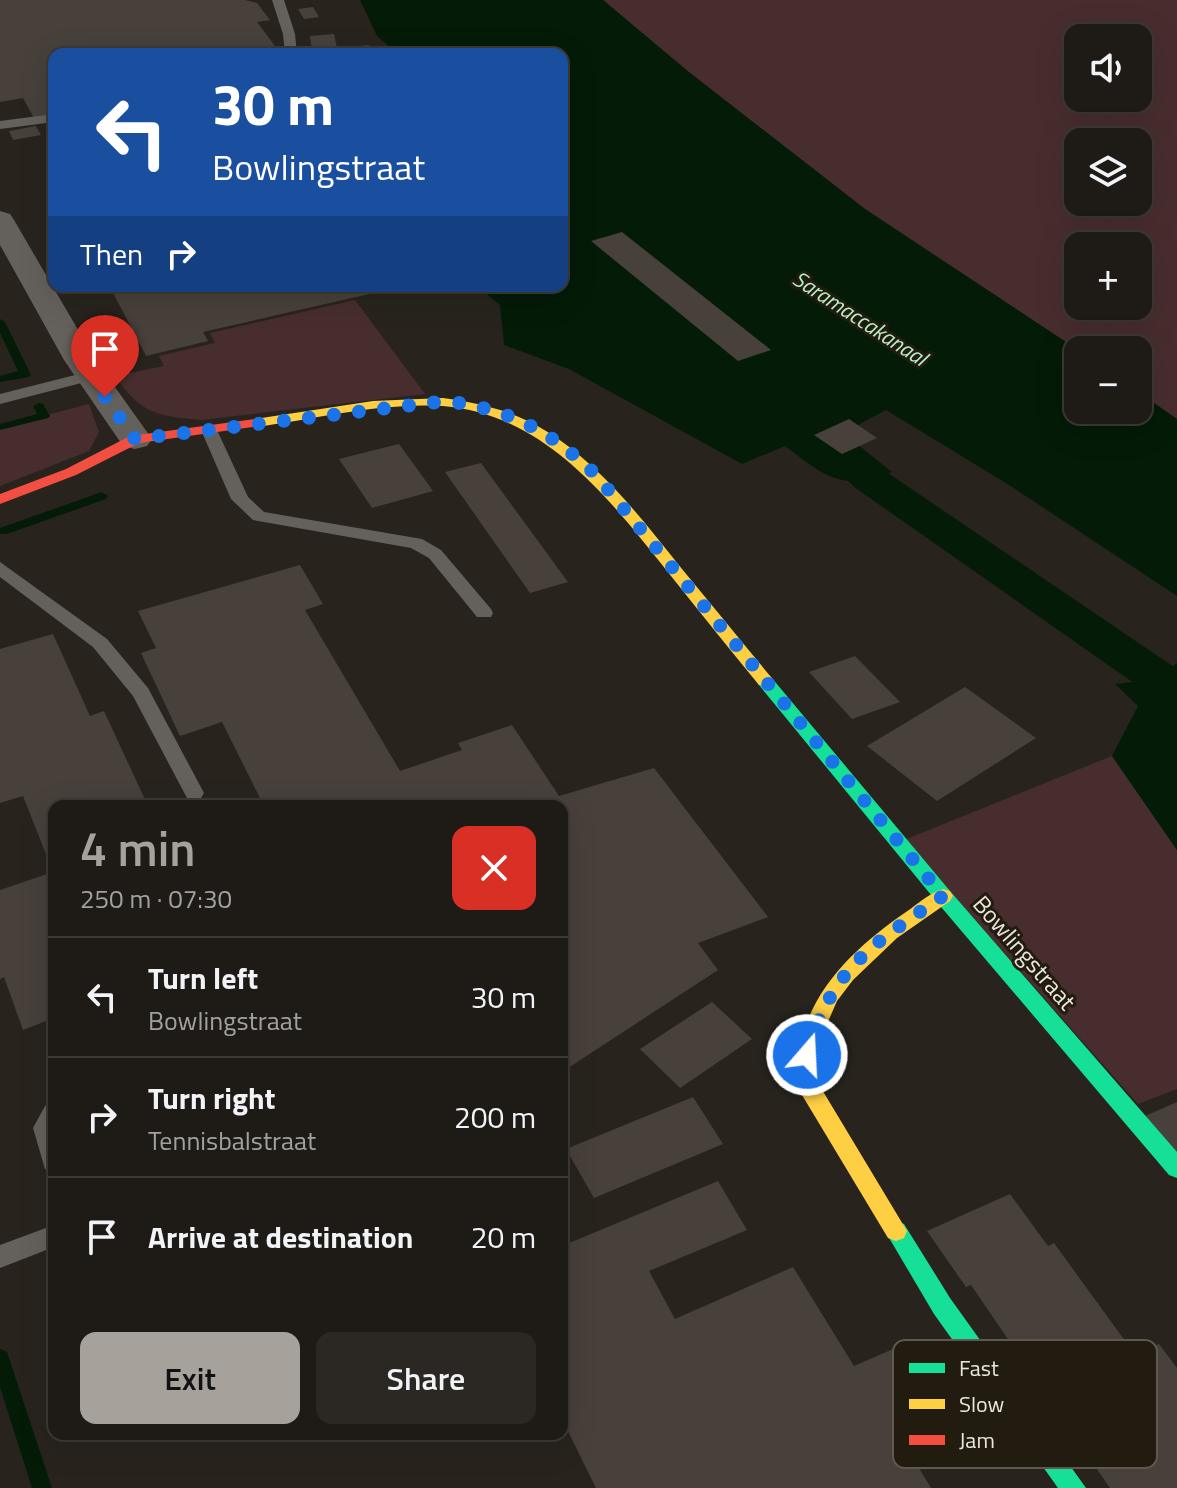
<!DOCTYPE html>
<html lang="en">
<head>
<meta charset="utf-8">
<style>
  :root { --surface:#1e1b16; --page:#2b2823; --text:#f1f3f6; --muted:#a1a1a1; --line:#3c3935; --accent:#a6a19a }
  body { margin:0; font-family:"Titillium Web",sans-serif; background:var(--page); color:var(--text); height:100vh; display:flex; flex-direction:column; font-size:30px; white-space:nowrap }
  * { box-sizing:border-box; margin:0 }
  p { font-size:26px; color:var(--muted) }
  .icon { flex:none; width:44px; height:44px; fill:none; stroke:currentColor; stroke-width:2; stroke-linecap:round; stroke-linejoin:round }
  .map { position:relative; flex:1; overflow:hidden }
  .side { position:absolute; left:48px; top:800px; width:520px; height:640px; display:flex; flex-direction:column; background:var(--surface); border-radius:16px; box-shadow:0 8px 32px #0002,0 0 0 2px var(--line) }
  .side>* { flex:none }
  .banner { position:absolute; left:48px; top:48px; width:520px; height:244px; border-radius:16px; box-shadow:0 8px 32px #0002,0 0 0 2px var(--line); background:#1a4fa0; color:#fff; overflow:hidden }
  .fabs { position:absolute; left:1064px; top:24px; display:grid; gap:16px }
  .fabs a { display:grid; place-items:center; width:88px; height:88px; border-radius:16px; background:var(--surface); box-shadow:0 8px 32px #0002,0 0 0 2px var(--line); font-size:40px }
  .pin { position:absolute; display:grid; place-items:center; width:68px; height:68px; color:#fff; margin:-82px -34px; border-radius:50% 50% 50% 0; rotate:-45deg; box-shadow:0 0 8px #0007 }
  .pin .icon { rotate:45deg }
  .me { position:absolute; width:88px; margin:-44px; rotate:19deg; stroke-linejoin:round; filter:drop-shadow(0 0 6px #0008) }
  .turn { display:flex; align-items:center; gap:28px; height:168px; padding:0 32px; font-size:36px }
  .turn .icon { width:104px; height:104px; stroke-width:2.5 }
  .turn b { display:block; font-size:56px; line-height:68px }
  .then { display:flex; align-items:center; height:76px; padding:0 32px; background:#0003; gap:16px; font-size:30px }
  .round { display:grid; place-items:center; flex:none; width:84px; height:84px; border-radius:16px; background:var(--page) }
  .summary { display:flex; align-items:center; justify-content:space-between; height:136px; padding:0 32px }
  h1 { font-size:48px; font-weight:600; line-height:60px; color:var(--accent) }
  .cta { display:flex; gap:16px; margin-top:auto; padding:16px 32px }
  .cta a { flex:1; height:92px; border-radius:16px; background:var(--accent); color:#111; font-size:32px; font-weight:600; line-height:92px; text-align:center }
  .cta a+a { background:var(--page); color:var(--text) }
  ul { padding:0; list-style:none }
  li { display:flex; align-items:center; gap:24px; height:120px; padding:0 32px; border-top:2px solid var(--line) }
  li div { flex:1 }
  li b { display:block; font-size:30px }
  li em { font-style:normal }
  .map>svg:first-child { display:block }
  .green { fill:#482d2e; fill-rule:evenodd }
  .water { fill:#041b08 }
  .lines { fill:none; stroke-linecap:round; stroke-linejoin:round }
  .stream { fill:#041b08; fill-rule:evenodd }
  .canal { fill:#041b08; fill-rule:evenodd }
  .building { fill:#48403a }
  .lane { fill:#64615c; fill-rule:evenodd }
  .street { fill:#64615c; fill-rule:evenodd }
  .fast { fill:#16e098; fill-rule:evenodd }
  .slow { fill:#ffcf43; fill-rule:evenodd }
  .jam { fill:#f24e42; fill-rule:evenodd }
  .route { stroke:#1a73e8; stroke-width:14; stroke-dasharray:0 25.2 }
  .labels { text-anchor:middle; stroke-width:6; stroke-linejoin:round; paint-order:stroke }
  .far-water-label { font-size:22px; font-style:italic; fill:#b6efc3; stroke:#221c10 }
  .street-label { font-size:24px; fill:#eae5dd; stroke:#221c10 }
  .key { fill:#221c10; stroke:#5e584e; stroke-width:2 }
  .key-label { font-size:22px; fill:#eae5dd }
</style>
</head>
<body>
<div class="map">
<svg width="1177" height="1488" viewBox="0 0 1177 1488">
  <rect width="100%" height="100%" fill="#28241d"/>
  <g class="green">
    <path d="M603 0H1177V419L1138 392V350H1078L865 209 688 72ZM1078 38H1138V98H1078ZM1078 142H1138V202H1078ZM1078 246H1138V306H1078Z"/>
    <path d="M355 300 425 394 201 420C157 416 141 414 115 376L164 366 159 356 215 343 210 333Z"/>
    <path d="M89 404 99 432 89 451 0 486V427Z"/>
    <path d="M1112 756 1177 850V1089L1138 1104 904 840Z"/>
  </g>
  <g class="water">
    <path d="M360 0H603L689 72 865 209 1078 350V410H1138V392L1177 419V596L1009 485 886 410 843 433 892 472C840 492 825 476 785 446L742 464 569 369 504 345 500 305 477 286H562V54H398L377 36Z"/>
    <path d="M1177 663V850L1112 756 1138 706 1115 684 1157 679Z"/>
  </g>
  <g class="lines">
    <g class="stream">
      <path d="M0 319 5 322 31 375 29 377 0 382V376L18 371 0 333Z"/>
      <path d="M39 403 43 404 50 416 48 418 0 430V424L37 414 33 406Z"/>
      <path d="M102 492 108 496 106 499 7 534H0V528Z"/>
      <path d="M0 1349 7 1352 9 1358 52 1488H32L0 1387Z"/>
    </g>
    <path class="canal" d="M820 428 834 432 885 471 1177 669V707L1161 702 857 489 800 440 806 432Z"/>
  </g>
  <g class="building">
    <path d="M0 0H245L257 3 270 20 257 22 278 50 258 54H54V114L34 118 23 98 0 102Z"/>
    <path d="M313 7 319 17 304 19 298 9Z"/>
    <path d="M334 34 337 48 369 45 371 54H303L302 50H312L310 36Z"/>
    <path d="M36 126 41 135 13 140 9 131Z"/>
    <path d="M622 232 771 350 738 361 591 241Z"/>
    <path d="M126 286H384L387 290 203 332 208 341 146 356 111 289Z"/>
    <path d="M849 419 877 438 842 454 814 435Z"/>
    <path d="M399 444 433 491 372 508 339 459Z"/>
    <path d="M481 463 568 582 530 593 445 472Z"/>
    <path d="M300 565 323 604 305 610 400 771 462 750 458 743 512 725 559 796 654 768 768 917 698 943 718 970 562 1072V806H264L222 722 180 736 141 653 156 648 138 611Z"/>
    <path d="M53 634 90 716 104 711 148 806H54V1018L23 1030 4 977 0 979V890L53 872 23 796 0 803V649Z"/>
    <path d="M855 656 900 702 852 719 809 672Z"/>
    <path d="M965 687 1036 738 937 801 867 746Z"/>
    <path d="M712 1002 752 1039 680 1088 640 1049Z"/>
    <path d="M693 1097 723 1144 594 1198 566 1149Z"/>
    <path d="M1177 1102V1159L1143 1117Z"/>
    <path d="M718 1181 747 1230 649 1271 675 1319 793 1267 854 1366 893 1349 937 1419 900 1437 931 1488H596L562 1419V1246Z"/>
    <path d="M1010 1194 1048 1246 1054 1243 1136 1356 1159 1344 1177 1368V1488H1110L971 1285 966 1287 927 1231Z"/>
  </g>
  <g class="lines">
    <g class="lane">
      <path d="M272 0H284L295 34 297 54H285L283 34Z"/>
      <path d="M54 114V122L0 129V121Z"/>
      <path d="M91 371 97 373V379L0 404V394Z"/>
      <path d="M209 425 217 430 248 497 264 512 422 539 441 550 491 609 493 613 491 617H477L429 558 411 548 253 520 231 499 201 430Z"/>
      <path d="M0 562 107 639 148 688 204 793 201 798H187L133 696 93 647 0 577Z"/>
      <path d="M54 1103V1173L45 1169 33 1128 45 1106Z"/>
      <path d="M54 1225V1247L0 1268V1245Z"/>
    </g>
    <path class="street" d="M0 211 10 214 14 220 95 359 152 439 147 446 135 449 123 446 64 360 0 245Z"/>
    <g class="fast">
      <path d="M765 675 771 677 950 891 1177 1152V1178L1169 1175 936 901 759 685 756 681Z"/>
      <path d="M896 1221 904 1224 950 1298 1086 1488H1058L934 1314 885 1231 888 1224Z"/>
    </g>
    <g class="slow">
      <path d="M443 398C480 403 514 411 546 431 601 465 642 519 682 569 712 605 741 641 771 677L774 681 771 685H759C729 649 700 612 671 576 611 501 546 414 443 406 381 402 316 419 255 427L248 423 255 419 373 401Z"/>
      <path d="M943 889 950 891 953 896 950 901 897 938 853 980 837 1001 827 1024 821 1054V1088L907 1231 904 1238 896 1241 888 1238 802 1095C798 1086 799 1075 799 1065 800 997 855 947 906 912 918 904 929 893 943 889Z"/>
    </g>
    <path class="jam" d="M255 419 260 420V426L139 443 76 475 0 504V494L66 469 130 436Z"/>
  </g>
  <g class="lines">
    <path class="route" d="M105 397 135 439 446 401C511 410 549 430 596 475L943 896C872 945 831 968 807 1055"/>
  </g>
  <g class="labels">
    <g class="far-water-label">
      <text transform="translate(860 318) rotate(33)" y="8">Saramaccakanaal</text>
    </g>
    <g class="street-label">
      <text transform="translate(1024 953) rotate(49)" y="8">Bowlingstraat</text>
    </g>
  </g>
  <rect x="893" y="1340" width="264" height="128" rx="12" class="key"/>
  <rect x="909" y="1363" width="36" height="10" fill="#16e098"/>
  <rect x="909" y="1399" width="36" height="10" fill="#ffcf43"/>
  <rect x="909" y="1435" width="36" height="10" fill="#f24e42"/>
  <g class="key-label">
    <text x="959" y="1376">Fast</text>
    <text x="959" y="1412">Slow</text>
    <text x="959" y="1448">Jam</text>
  </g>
</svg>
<div class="fabs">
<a><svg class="icon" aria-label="sound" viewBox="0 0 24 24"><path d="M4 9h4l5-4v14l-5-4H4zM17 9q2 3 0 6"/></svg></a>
<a><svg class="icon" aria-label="layers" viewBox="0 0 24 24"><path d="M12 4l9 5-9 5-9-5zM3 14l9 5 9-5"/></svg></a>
<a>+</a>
<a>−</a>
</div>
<div class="pin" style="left:105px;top:397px;background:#d93025"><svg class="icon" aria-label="arrive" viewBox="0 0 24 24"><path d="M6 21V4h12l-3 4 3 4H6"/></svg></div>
<svg class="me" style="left:807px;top:1055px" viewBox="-20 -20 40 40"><circle r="17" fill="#1a73e8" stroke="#fff" stroke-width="3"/><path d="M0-11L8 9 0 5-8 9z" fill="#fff"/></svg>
<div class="banner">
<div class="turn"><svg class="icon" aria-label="left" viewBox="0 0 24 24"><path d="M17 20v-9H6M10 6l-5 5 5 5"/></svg><div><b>30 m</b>Bowlingstraat</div></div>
<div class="then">Then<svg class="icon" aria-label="right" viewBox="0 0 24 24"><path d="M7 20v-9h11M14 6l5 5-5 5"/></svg></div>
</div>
<section class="side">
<div class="summary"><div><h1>4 min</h1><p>250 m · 07:30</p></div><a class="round" style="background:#d93025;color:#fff"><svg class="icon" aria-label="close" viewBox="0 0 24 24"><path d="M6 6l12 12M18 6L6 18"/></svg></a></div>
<ul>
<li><svg class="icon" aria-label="left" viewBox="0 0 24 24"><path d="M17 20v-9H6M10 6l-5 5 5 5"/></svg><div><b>Turn left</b><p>Bowlingstraat</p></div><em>30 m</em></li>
<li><svg class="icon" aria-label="right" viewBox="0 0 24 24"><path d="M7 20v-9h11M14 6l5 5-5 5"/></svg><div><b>Turn right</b><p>Tennisbalstraat</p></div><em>200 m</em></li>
<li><svg class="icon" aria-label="arrive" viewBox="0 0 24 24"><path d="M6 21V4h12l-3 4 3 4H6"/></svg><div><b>Arrive at destination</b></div><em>20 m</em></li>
</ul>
<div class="cta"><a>Exit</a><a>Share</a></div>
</section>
</div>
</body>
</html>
